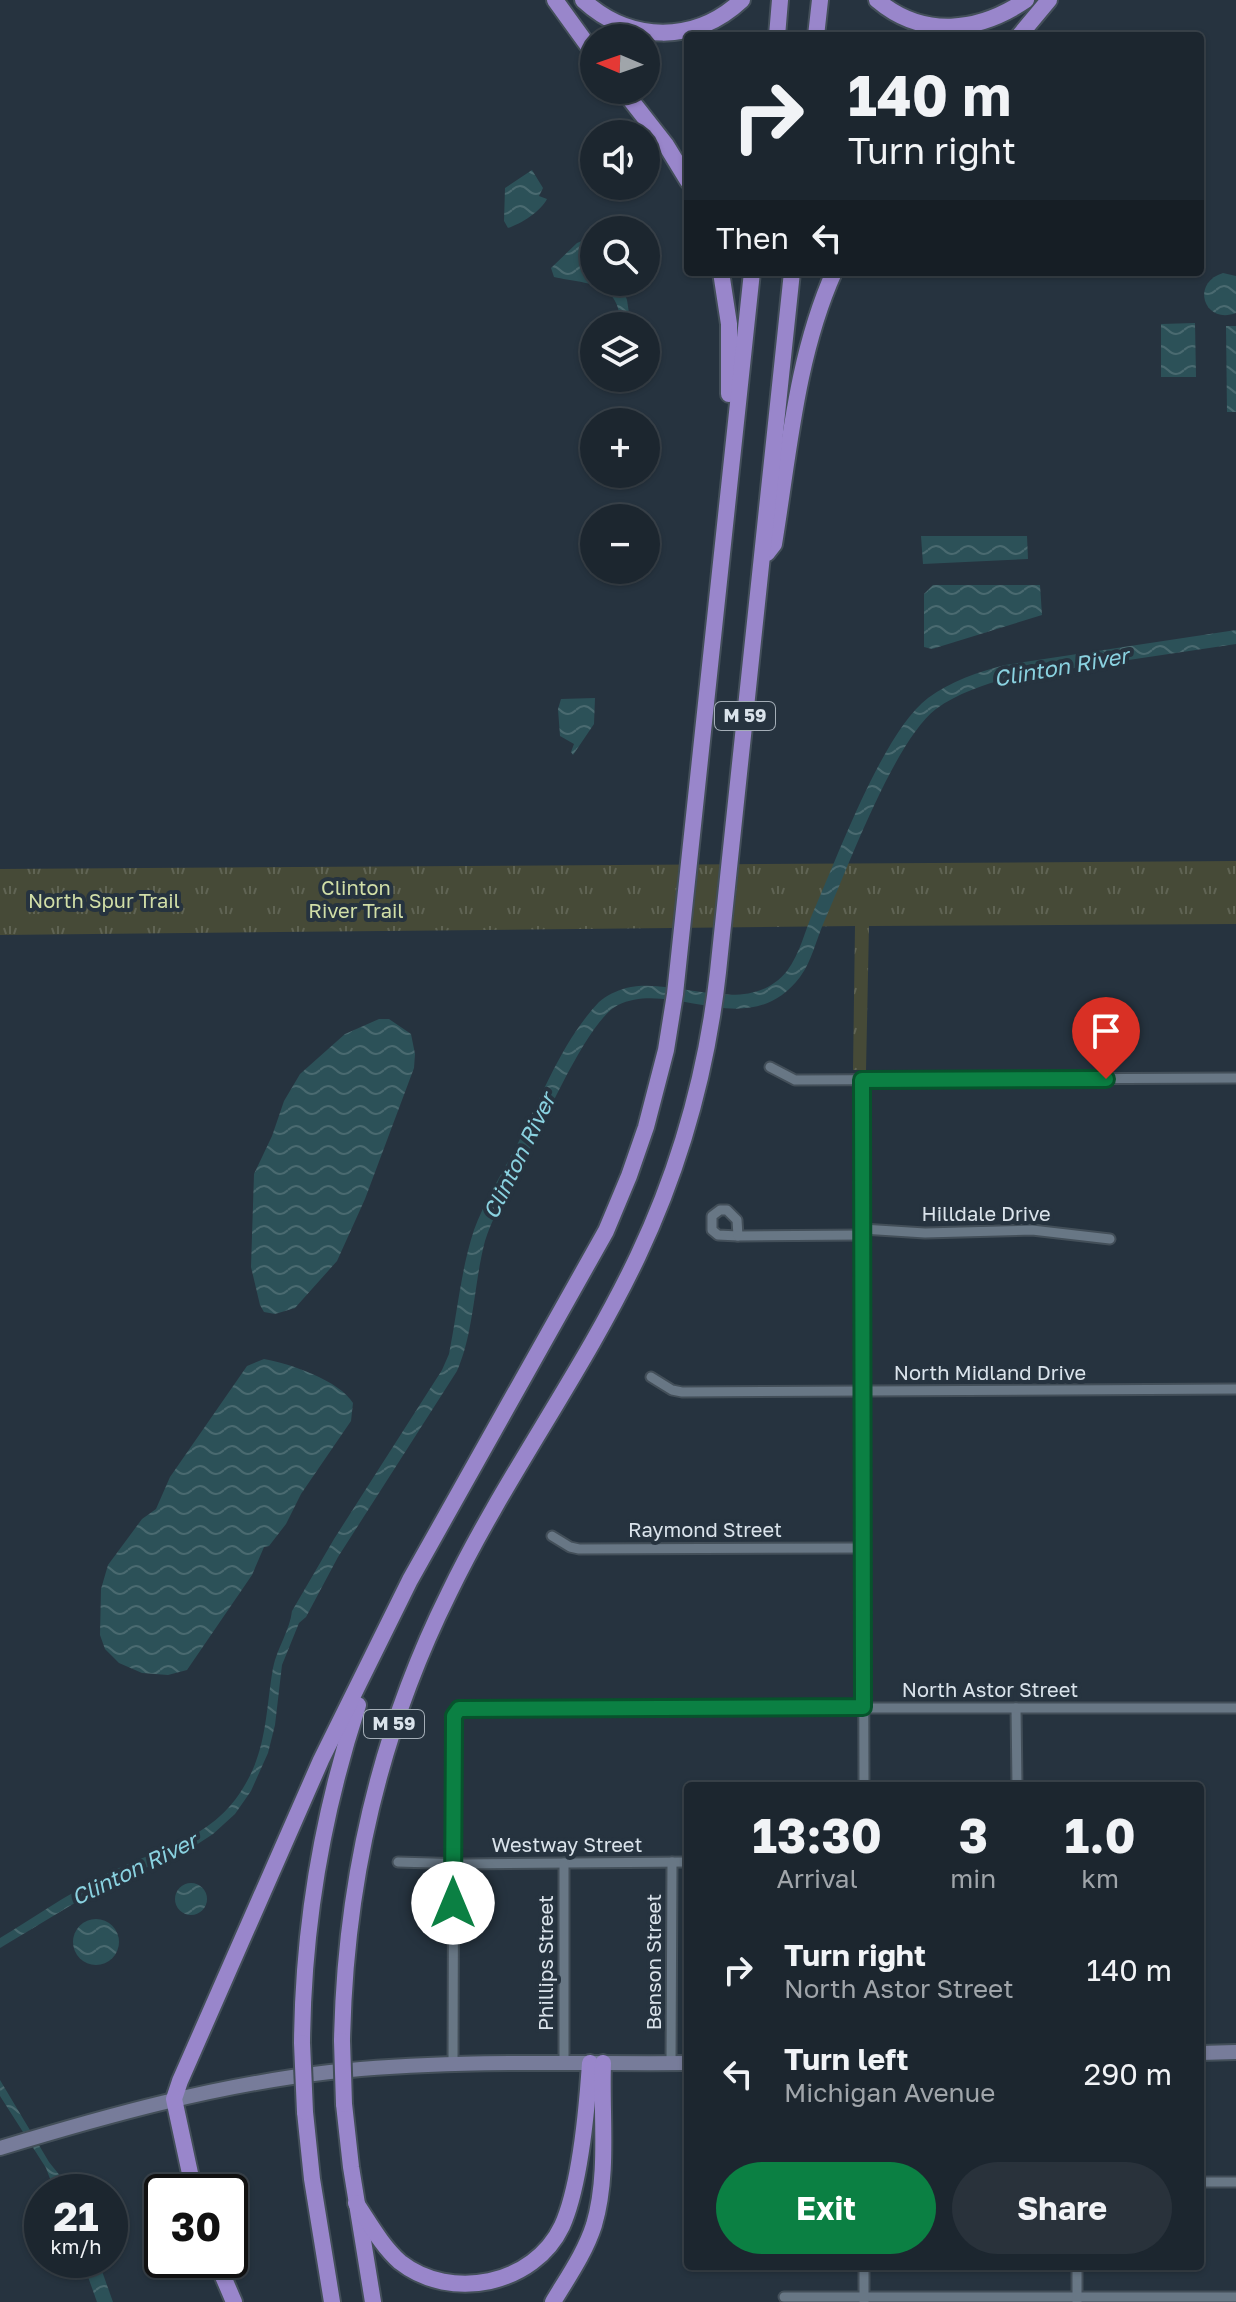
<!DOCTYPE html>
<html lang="en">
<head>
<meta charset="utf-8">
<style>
  :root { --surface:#1c262f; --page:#29323b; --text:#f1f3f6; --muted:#a0a5aa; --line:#3a434b; --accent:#0b8043 }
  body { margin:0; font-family:"Golos Text",sans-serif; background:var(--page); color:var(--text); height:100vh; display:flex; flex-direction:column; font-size:30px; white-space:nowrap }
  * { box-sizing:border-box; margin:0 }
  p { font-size:26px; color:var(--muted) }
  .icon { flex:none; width:44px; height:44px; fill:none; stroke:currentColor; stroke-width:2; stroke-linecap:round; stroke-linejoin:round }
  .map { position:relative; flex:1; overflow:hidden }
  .drawer { position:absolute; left:684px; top:1782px; width:520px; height:488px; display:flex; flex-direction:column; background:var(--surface); border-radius:8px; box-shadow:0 2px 6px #0004,0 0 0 2px var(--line) }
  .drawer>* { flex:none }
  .top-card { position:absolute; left:684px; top:32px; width:520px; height:244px; border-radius:8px; box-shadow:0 2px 6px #0004,0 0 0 2px var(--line); background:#1c262f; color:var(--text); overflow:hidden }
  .needle { width:52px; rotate:272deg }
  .fabs { position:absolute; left:580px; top:24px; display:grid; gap:16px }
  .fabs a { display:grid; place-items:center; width:80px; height:80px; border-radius:50%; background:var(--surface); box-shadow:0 2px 6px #0004,0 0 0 2px var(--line); font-size:40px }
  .speed { position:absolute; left:24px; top:2174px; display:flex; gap:16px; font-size:40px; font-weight:700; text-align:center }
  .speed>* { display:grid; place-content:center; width:104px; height:104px; border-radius:50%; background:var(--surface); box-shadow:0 2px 6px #0004,0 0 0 2px var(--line); line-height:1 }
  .speed small { font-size:20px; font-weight:400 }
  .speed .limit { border:4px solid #111; border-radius:12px; background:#fff; color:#111 }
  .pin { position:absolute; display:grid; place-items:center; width:68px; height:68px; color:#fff; margin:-82px -34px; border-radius:50% 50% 50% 0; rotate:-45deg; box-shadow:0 0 8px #0007 }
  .pin .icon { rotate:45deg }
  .me { position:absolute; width:88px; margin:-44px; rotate:0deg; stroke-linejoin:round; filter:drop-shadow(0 0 6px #0008) }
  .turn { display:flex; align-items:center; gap:28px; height:168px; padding:0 32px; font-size:36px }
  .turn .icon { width:104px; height:104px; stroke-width:2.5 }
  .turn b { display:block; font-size:56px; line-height:68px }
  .then { display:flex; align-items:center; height:76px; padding:0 32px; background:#0003; gap:16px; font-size:30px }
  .eta { display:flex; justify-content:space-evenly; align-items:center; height:136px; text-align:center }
  .eta b { font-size:48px; font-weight:700; line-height:56px }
  .action { display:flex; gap:16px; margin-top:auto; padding:16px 32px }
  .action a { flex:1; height:92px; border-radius:48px; background:var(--accent); color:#fff; font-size:32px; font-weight:700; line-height:92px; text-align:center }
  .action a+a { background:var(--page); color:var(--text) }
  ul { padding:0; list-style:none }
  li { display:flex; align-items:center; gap:24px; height:104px; padding:0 32px }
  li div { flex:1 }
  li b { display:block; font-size:30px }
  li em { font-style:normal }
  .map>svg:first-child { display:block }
  .park { fill:url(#park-tufts) }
  .water { fill:url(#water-waves) }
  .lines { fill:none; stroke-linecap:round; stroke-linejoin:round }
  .street-casing { stroke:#434f59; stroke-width:13 }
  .secondary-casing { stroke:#434f59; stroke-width:18 }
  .highway-casing { stroke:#434f59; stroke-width:20 }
  .street { stroke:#687785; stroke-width:9 }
  .secondary { stroke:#777c9a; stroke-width:14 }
  .highway { stroke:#9986cb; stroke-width:16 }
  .highway-bridge-casing { stroke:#434f59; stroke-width:20; stroke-linecap:butt }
  .highway-bridge { stroke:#9986cb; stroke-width:16 }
  .route-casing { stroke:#07532c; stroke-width:20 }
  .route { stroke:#0b8043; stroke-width:14 }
  .labels { text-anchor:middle; stroke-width:8; stroke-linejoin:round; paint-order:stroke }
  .shield { fill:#26333f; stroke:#a4aeb7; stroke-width:2 }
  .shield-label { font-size:18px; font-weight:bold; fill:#dae3eb }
  .park-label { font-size:20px; fill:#d1dea7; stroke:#26333f }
  .street-label { font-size:20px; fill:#dae3eb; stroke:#26333f }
  .water-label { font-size:22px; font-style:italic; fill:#8ad2e0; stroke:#26333f }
</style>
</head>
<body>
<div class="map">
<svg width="1236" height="2302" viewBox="0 0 1236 2302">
  <defs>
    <pattern id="park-tufts" width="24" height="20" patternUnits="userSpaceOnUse" patternTransform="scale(2)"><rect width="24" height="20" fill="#464a37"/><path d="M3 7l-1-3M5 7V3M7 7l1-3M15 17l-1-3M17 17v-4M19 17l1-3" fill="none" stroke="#606454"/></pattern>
    <pattern id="water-waves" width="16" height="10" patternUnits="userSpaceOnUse" patternTransform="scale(2)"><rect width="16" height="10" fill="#2c5158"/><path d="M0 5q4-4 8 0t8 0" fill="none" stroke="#4a6a70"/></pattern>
  </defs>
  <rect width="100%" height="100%" fill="#26333f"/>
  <path class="park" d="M1236 861V924L869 926 866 1070H853L855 926 0 935V869Z"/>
  <g class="water">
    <path d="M532 170 543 188 539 196 547 199C541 211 521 224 508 228L504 221 505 188Z"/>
    <path d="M584 240H590L587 245 594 248V282H620L627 300 631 326H621C619 280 589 285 554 277L551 268 577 243Z"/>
    <path d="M1223 273 1236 276V313C1204 325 1190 283 1223 273Z"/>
    <path d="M1195 323 1196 377H1161V324Z"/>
    <path d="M1226 326H1236V412H1227Z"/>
    <path d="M921 536H1027L1028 559 923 564Z"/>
    <path d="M933 585H1040L1042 615 932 649 924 647V594Z"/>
    <path d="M1236 630V644L1008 678C983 685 958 693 936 709 894 741 847 870 824 922 816 940 812 961 800 977 748 1045 674 978 618 1005 589 1019 546 1118 530 1149 515 1179 495 1209 485 1241 474 1282 474 1333 457 1371L338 1557 306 1617 299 1623 282 1665 275 1725 268 1753 251 1791 235 1814 213 1834 190 1849 103 1886 0 1948V1938C33 1918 65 1896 99 1878 161 1845 221 1842 253 1769 267 1737 267 1702 273 1668 277 1648 290 1630 292 1611L334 1539 442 1370 449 1354C457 1314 461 1269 474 1230 485 1200 503 1172 518 1143 542 1096 562 1041 599 1002 607 995 616 991 626 988 677 976 747 1020 787 971 800 954 805 930 814 910 838 856 883 732 928 698 951 681 978 672 1005 665Z"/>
    <path d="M595 698 594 724 573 755 571 752 574 744 560 736 558 709 561 699Z"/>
    <path d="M379 1019H389L411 1034 415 1054 414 1068 365 1199 337 1261 295 1308 275 1314 264 1312 260 1305 251 1267 254 1174 272 1136 284 1101 300 1074 345 1034Z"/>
    <path d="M264 1359C289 1363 340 1381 353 1403L351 1421 301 1494 286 1524 269 1546 264 1547 252 1575 187 1670 168 1675 142 1673 119 1663 105 1649 100 1635 101 1589 108 1565 142 1519 156 1509 170 1477 247 1366Z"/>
    <circle cx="191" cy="1899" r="16"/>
    <circle cx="96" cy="1942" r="23"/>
    <path d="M0 2080 49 2162 73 2192H55L46 2168 0 2096Z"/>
    <path d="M82 2260H98L113 2302H97Z"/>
  </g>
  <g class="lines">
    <defs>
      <g id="street">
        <path d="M770 1067 795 1080 1236 1078"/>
        <path d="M862 1080 864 1786"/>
        <path d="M727 1210 737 1220 738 1236 718 1235 712 1230V1216L720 1210Z"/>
        <path d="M862 1229 925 1233 1032 1230 1110 1239"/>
        <path d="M738 1236 862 1235"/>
        <path d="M651 1377 672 1390 682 1392 1236 1389"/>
        <path d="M552 1536 570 1547 579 1549 863 1548"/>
        <path d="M1016 1708 1017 1786"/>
        <path d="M398 1862 465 1864 688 1862"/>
        <path d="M564 2063V1863"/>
        <path d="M671 2063 672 1862"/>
        <path d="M453 2064 454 1719 455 1712 461 1708H1236"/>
        <path d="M1200 2182H1236"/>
        <path d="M784 2297H1236"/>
        <path d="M864 2302V2266"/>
        <path d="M1077 2302V2266"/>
      </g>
      <g id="secondary">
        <path d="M1200 2053 1236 2052"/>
        <path d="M0 2148C109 2115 217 2085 330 2072 449 2059 569 2064 688 2063"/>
      </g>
      <g id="highway">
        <path d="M555 0 594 54"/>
        <path d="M583 0C630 43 695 44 742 0"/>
        <path d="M877 0C923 39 979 32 1026 0"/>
        <path d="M777 36 780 0"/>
        <path d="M816 36 820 0"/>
        <path d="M1019 36 1049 0"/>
        <path d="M623 90 666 145 688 181"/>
        <path d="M721 272 729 324V394"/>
        <path d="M767 553 774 544C789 453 796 357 834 272"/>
        <path d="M342 2041C345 1885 379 1734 449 1593 505 1477 583 1372 638 1256 681 1165 707 1071 718 972L792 272"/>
        <path d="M302 2043C303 1928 322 1815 358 1705"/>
        <path d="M344 2104 351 2167 373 2302"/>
        <path d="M305 2112 312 2179 332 2302"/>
        <path d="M194 2192 174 2099 180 2081 321 1760 410 1580 606 1231 629 1176 646 1127 666 1050 675 994 752 272"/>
        <path d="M356 2203C370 2224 382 2246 400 2262 451 2302 534 2285 562 2226 580 2186 587 2108 590 2063"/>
        <path d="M216 2260 234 2302"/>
        <path d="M553 2302C568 2277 585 2253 594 2225 609 2174 601 2116 603 2063"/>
      </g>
    </defs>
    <use href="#street" class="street-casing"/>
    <use href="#secondary" class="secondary-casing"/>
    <use href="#highway" class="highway-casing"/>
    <use href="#street" class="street"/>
    <use href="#secondary" class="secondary"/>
    <use href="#highway" class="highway"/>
    <defs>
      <g id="highway-bridge">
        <path d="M342 2041 344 2104"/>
        <path d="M302 2043 305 2112"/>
      </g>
    </defs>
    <use href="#highway-bridge" class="highway-bridge-casing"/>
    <use href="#highway-bridge" class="highway-bridge"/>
  </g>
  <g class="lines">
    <defs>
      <path id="route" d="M453 1903 454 1716 459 1709 863 1707 862 1080 1106 1079"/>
    </defs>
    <use href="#route" class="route-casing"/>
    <use href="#route" class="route"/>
  </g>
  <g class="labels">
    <g class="shield">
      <rect x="715" y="702" width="60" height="28" rx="6"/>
      <rect x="364" y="1710" width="60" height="28" rx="6"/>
    </g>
    <g class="shield-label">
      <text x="745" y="722">M 59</text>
      <text x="394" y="1730">M 59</text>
    </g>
    <g class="park-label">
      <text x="356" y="895">Clinton<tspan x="356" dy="23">River Trail</tspan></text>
      <text x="104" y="908">North Spur Trail</text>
    </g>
    <g class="street-label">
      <text x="986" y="1221">Hilldale Drive</text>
      <text x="990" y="1380">North Midland Drive</text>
      <text x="705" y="1537">Raymond Street</text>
      <text x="990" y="1697">North Astor Street</text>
      <text x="567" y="1852">Westway Street</text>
      <text transform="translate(654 1962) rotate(-90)" y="7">Benson Street</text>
      <text transform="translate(546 1963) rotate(-90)" y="7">Phillips Street</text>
    </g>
    <g class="water-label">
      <text transform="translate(1061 667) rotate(-10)" y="8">Clinton River</text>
      <text transform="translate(519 1156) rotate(-64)" y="8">Clinton River</text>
      <text transform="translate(134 1869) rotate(-26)" y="8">Clinton River</text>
    </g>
  </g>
</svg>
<div class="fabs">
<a><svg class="needle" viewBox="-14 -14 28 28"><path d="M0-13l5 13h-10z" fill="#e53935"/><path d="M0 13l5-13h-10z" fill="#a0a5aa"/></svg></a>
<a><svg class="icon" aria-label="sound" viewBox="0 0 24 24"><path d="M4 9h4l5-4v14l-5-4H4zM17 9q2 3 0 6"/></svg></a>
<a><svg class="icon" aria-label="search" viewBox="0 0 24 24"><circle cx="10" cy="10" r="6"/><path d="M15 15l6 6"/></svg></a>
<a><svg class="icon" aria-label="layers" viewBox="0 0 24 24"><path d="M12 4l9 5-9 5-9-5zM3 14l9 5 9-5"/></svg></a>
<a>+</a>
<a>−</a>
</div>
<div class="speed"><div>21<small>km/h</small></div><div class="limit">30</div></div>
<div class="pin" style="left:1106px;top:1079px;background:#d93025"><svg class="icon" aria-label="arrive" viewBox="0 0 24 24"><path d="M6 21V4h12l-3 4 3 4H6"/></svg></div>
<svg class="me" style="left:453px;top:1903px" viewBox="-20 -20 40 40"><circle r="19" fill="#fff"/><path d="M0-13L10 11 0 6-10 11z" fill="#0b8043"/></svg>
<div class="top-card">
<div class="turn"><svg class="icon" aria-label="right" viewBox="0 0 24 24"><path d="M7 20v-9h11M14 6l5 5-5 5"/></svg><div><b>140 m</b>Turn right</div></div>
<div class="then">Then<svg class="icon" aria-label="left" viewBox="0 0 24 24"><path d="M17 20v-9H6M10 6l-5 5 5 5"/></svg></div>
</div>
<section class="drawer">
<div class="eta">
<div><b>13:30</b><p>Arrival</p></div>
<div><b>3</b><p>min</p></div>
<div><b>1.0</b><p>km</p></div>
</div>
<ul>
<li><svg class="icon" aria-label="right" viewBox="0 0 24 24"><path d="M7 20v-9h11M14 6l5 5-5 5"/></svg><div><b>Turn right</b><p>North Astor Street</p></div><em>140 m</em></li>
<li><svg class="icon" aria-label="left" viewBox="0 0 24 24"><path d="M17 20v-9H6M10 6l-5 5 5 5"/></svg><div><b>Turn left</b><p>Michigan Avenue</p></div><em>290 m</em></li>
</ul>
<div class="action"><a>Exit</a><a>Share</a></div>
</section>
</div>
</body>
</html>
